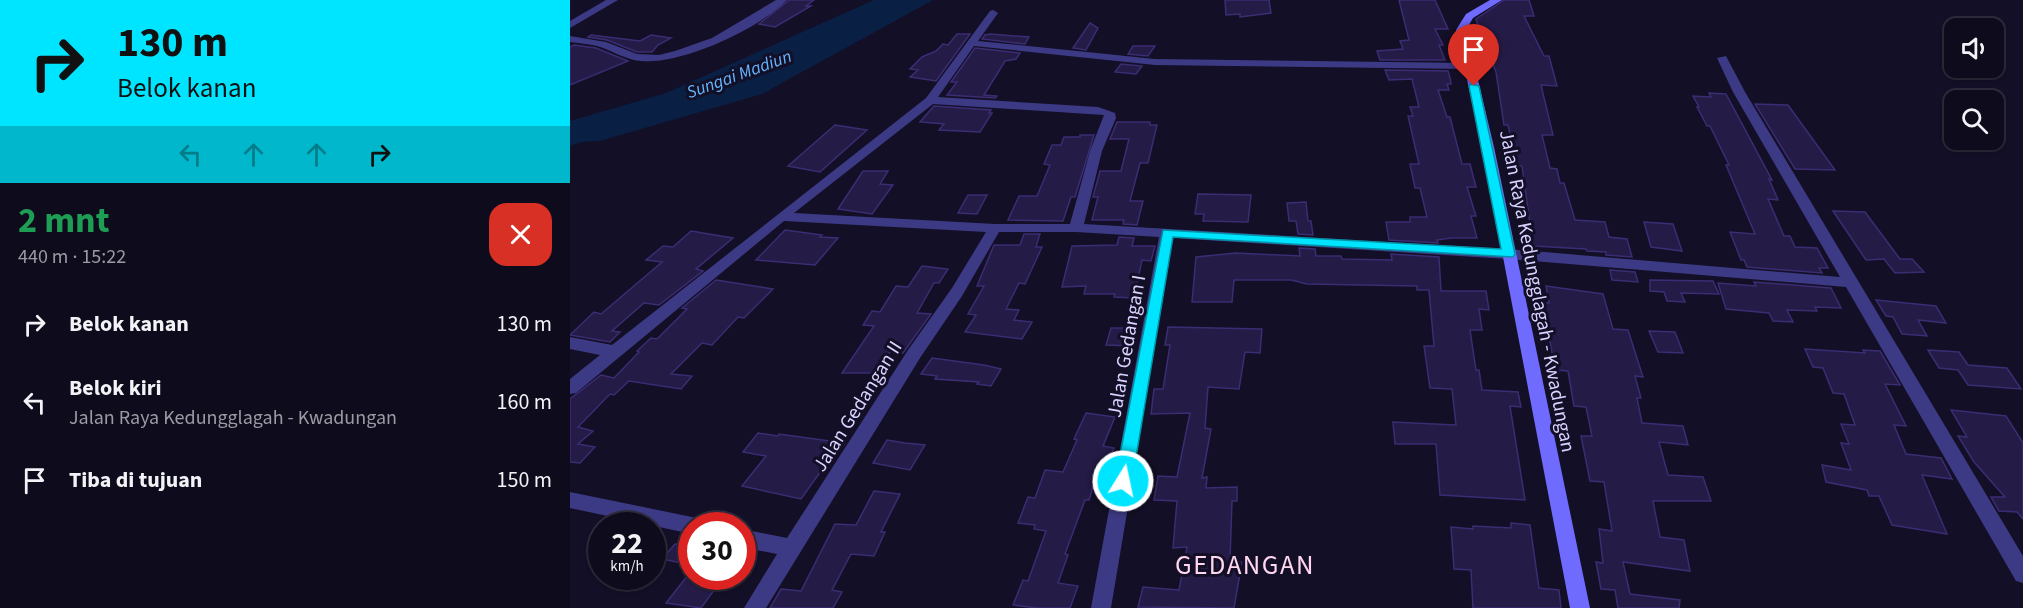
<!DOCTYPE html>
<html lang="id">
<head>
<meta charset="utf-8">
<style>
  :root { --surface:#0e0b1c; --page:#1c1929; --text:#f1f3f6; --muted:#9b9ba3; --line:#2e2b3b }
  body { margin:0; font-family:"Source Sans 3",sans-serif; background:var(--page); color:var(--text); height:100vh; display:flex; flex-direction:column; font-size:22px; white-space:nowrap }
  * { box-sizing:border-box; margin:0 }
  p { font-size:20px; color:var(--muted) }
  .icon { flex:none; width:33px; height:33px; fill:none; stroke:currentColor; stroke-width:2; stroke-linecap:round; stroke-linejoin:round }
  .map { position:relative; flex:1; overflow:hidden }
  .drawer { display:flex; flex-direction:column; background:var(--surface); width:570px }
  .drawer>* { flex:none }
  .banner { background:#00e5ff; color:#111; overflow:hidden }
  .tools { position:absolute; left:1374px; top:18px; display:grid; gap:12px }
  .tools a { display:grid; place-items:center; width:60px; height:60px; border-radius:12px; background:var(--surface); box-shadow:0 2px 4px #0004,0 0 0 2px var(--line); font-size:30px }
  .speed { position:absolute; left:18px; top:512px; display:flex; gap:12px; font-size:30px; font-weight:700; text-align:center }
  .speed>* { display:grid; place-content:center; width:78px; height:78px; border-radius:50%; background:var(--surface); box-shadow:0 2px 4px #0004,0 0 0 2px var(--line); line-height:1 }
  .speed small { font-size:15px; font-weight:400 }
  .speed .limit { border:9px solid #d22; background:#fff; color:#111 }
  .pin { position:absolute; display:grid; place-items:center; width:51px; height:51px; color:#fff; margin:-62px -26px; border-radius:50% 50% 50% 0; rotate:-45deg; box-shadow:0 0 6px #0007 }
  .pin .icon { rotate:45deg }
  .me { position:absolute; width:66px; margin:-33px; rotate:10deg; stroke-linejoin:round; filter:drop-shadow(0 0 4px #0008) }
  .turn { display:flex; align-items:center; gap:21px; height:126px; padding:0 18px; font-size:27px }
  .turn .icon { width:78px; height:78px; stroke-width:2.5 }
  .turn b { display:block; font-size:42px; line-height:51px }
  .lanes { display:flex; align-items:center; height:57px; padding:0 18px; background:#0003; justify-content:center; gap:30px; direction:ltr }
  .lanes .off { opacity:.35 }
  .round { display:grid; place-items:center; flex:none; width:63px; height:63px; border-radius:18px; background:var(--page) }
  .head { display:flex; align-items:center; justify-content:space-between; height:102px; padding:0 18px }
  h1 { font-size:36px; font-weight:700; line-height:45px; color:#1e9e55 }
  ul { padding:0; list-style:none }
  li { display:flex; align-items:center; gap:18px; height:78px; padding:0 18px }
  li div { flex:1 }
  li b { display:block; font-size:22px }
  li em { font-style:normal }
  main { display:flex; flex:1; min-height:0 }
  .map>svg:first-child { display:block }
  .water { fill:#0a1f44 }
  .building { fill:#241b47; stroke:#3b2d73; stroke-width:1.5 }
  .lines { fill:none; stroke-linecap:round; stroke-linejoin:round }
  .street { fill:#3d3a85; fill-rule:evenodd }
  .secondary { fill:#6f6bff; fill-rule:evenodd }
  .route { fill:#00e5ff; stroke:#0095a6; stroke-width:1.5 }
  .labels { text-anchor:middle; stroke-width:6; stroke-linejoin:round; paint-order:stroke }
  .far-water-label { font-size:18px; font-style:italic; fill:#62b6ff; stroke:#130f26 }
  .street-label { font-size:20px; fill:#d9d4ff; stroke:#130f26 }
  .near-quarter-label { font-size:27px; letter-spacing:1.5px; fill:#ffd6f0; stroke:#130f26 }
</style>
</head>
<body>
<main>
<section class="drawer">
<div class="banner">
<div class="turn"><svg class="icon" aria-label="right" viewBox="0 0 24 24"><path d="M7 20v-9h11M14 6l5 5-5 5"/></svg><div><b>130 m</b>Belok kanan</div></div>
<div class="lanes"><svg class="icon off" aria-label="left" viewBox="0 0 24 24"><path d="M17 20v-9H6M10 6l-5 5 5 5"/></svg><svg class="icon off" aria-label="ahead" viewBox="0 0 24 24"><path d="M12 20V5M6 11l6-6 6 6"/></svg><svg class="icon off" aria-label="ahead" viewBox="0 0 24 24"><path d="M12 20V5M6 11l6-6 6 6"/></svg><svg class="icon" aria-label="right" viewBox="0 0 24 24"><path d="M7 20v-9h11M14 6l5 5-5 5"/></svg></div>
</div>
<div class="head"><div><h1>2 mnt</h1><p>440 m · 15:22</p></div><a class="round" style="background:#d93025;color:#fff"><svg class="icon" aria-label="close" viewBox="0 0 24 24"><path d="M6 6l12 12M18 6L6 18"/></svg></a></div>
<ul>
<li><svg class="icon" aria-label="right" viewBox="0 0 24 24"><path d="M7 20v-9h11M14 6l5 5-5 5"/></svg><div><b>Belok kanan</b></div><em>130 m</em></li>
<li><svg class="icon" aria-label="left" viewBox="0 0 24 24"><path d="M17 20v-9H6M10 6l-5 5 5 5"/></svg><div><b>Belok kiri</b><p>Jalan Raya Kedungglagah - Kwadungan</p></div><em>160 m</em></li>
<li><svg class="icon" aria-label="arrive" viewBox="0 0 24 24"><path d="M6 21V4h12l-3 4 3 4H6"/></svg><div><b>Tiba di tujuan</b></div><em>150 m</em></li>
</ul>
</section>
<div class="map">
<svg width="1453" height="608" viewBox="0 0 1453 608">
  <rect width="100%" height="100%" fill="#130f26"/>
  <path class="water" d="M304 0H363L192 94 30 141 11 142 0 146V121L96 93Z"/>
  <g class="building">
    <path d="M219 0H244L236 6H241L205 27 189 24Z"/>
    <path d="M655 0H699L701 13 670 17V14L656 15Z"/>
    <path d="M829 0H865L878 29H865L873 45H869L875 60H810L807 51 833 49 830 41 839 40Z"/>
    <path d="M934 0H959L964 16H954L974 56H979L987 86 971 85 983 135H972L980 168 987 169 990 183H994L1005 220 1035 222 1039 237 1057 239 1062 257 1036 255V252L1017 251 1016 249 963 246 952 166 941 165 939 152 944 153 938 125H934L926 72 921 59H919L910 40H912L906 19Z"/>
    <path d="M520 23 528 28 516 50 503 48Z"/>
    <path d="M387 34H400L366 81 340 77 348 70 340 69 352 57 366 51 373 44 378 45Z"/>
    <path d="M420 34 459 37 455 44 412 39 415 35Z"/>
    <path d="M21 35 70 41 81 35 101 38 88 45 82 52H67L37 40 18 37Z"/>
    <path d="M4 45 26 48 58 61 0 85V47Z"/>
    <path d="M563 46H585L578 56 558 54Z"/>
    <path d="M405 48 450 53 446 59 435 61 414 95 427 96 425 98 377 95 387 82H381Z"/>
    <path d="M551 64 572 66 566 74 545 72Z"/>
    <path d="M815 70 878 71 880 78 881 84H877L879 90H868L877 117H880L892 164H900L906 187H897L906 216H901L907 238H881L867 240 868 243 819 240 816 222H840V217H857L850 188H845L840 164H849L838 116H843L840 107H849L842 79 819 80Z"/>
    <path d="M1139 93 1156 94 1202 180 1199 179 1208 200 1198 199 1214 236H1220L1225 247 1247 248 1258 268H1249L1252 273 1177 267 1174 260H1171L1160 232 1185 234 1156 165H1159L1140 126H1137L1127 107H1129L1123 96 1141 97Z"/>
    <path d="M1185 104 1218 105 1265 170 1225 169Z"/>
    <path d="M364 106 421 110 419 113H422L410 132 369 130 374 124 350 122Z"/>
    <path d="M547 122H580V125H587L578 163H570L560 201H573L567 225 553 224 554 220H522L528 197H523L530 171H551L559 139H540Z"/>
    <path d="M265 125 297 130 250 172 218 166Z"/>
    <path d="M510 135H524L505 197H501L493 221 438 220 449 196H467L480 165 474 164 482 145H491L494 137H510Z"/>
    <path d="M293 171H318L310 184 323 185 302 214 268 209Z"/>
    <path d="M628 194 681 195 678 222 633 221 634 214H625Z"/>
    <path d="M398 195H417L407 214 388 213Z"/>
    <path d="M736 202 738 221H741L743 235 728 234 726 221H719L717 203Z"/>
    <path d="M1263 211 1295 212 1330 259H1342L1354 272 1325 273 1314 259 1296 260Z"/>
    <path d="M1074 222 1103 224 1112 251 1081 247Z"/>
    <path d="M215 230 252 235 250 237 268 238 245 265 186 260Z"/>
    <path d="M121 231 163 238 126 269 133 271 89 305 74 303 42 331 50 332 40 342 0 335 24 312 31 314 92 262 76 260 93 246 103 247Z"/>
    <path d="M454 234H470L466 247H472L455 284 449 283 436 309 449 310 444 320 462 322 452 339 395 332 406 315 398 314 414 286H407L424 245H450Z"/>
    <path d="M549 237 564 238 562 246H585L581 261 572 260 564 298 544 297 545 294H514L516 286 492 287 502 246 547 245Z"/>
    <path d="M729 248 745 249 746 256H771L772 259 822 260 821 254 869 257 871 291H916L919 310 909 309 912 330H900L906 370H909L912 390 948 392 951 407 940 406 955 500 870 495 866 444H825L823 422 886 425 882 389 860 388 854 346H864L859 290H847V286L737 284 721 280H664L662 302H622L626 257 666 253 730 256Z"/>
    <path d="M352 266 378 269 369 283H364L347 313 361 314 333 353 320 352 306 373H272L304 326 293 325 302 311 310 312 326 286 338 287Z"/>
    <path d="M1040 270 1065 272 1068 282 1042 280Z"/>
    <path d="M146 280 203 289 174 318 168 317 142 345 132 343 101 374 122 376 111 389 59 381 44 395 40 394 8 427 23 431 8 444 25 447 10 463 0 462V399L31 375 44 378 69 352 67 351 81 338 87 339 117 309 112 308Z"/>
    <path d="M1080 280 1143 281 1149 294 1111 293 1115 302 1097 301 1094 292 1080 291Z"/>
    <path d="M1184 282 1261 288 1271 308 1245 307 1247 311 1217 310 1223 322 1203 321 1199 313 1156 309 1148 283 1186 286Z"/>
    <path d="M976 286 1033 294 1043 329 1058 330 1073 377 1065 376 1071 398H1067L1072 423 1113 426 1118 445 1089 442 1098 475 1133 477 1141 501H1083L1090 537 1114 540 1120 571 1053 562 1060 594 1110 600 1109 608H1048L1045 590 1031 589 1026 562 1033 563 1029 529 1042 531 1034 482 1020 481 1011 436H1022L1016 407 1004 406 998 371 985 370 976 320 966 319 963 303H979Z"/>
    <path d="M1306 300 1366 306 1376 323 1348 320 1357 336 1332 334 1323 317 1316 316Z"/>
    <path d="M598 327 692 329 690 353 675 352 669 389 638 387 635 428 641 429 632 478 637 477 636 488 667 487V501H662L660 561 672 562 664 608 568 607 573 587 609 590 617 547 603 548 607 501 584 500 588 476 607 477 620 413 581 414 584 389H593L600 345H595Z"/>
    <path d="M541 328H565L562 346 536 345Z"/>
    <path d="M1079 331 1105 332 1113 353 1088 352Z"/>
    <path d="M1235 349 1295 353 1293 350 1310 351 1330 385 1315 384 1336 426 1324 425 1336 454 1371 458 1382 479 1352 475 1377 534 1322 525 1309 496H1299L1297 490 1256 482 1252 465 1281 470 1271 443 1279 444 1271 424 1285 425 1274 394 1263 393 1253 368 1243 367Z"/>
    <path d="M1358 350 1389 352 1398 365 1437 368 1451 389 1398 385 1388 370 1369 368Z"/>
    <path d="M362 358 414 365 431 369 421 386 407 384 409 382 365 379 367 376 351 374Z"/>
    <path d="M1381 410 1436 416 1453 443V519L1447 512 1429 511 1421 497H1435L1404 462 1388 436 1397 437Z"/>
    <path d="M516 413 545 417 533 446 544 448 535 472 528 471 519 500H515L495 554 498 555 488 583 508 586 500 608H467L443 605 453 580 458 581 476 531 464 529 465 525 448 523 458 497 465 498 475 470 493 472 507 440 504 439Z"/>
    <path d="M188 433 208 436 209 434 275 443 264 458 261 457 231 499 172 486 196 456 173 452Z"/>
    <path d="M317 440 335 443 355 445 340 470 303 463Z"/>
    <path d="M304 491 330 494 311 532H315L304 556 281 554 262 590 272 592 263 608H200L211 589 231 591 265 524 286 525Z"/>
    <path d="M941 523 960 525 969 588 989 590 991 608H903L901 570 884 569 881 527 903 529V526L941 528Z"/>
    <path d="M105 544 122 547V565L92 559Z"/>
    <path d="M118 575 150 582 131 608 96 603Z"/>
  </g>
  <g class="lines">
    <g class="street">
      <path d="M36 0H48L0 28V21Z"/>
      <path d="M206 0H217C189 29 111 65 71 61 55 60 42 50 27 46 19 44 9 43 0 42V36L36 42 67 54 89 55 105 51 142 38Z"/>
      <path d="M423 10 428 13 408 41 585 59 900 63 905 66 900 69 585 65 404 46 368 97 528 107 545 113 546 118 532 151 514 224 938 249 1270 277 1163 92 1147 58 1156 56 1175 92 1453 556V583L1446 581 1276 287 938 259 603 238 541 608H521L589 237 506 232H429L392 296 350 358 196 608H174L207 554 172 547V529L217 538 338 350 382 288 416 232 214 221 6 393 0 394V379L30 355 0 349V337L42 345 356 98 420 11ZM363 104 534 115 520 151 500 224H425L224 213Z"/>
      <path d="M0 492 122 517 129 520 131 525H122V534L0 508Z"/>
    </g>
    <path class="secondary" d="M920 0H932L903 18 896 30 924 147 1020 608H1000L912 147 886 30 896 14Z"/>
  </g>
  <path class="route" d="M901 84 909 86 945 254 943 257 603 237 562 481 559 486 553 488 547 486 545 481 593 230 931 249 899 86Z"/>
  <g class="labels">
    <g class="far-water-label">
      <text transform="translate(169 74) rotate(-20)" y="6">Sungai Madiun</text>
    </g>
    <g class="street-label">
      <text transform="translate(968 291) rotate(79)" y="7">Jalan Raya Kedungglagah - Kwadungan</text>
      <text transform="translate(556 346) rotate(-80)" y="7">Jalan Gedangan I</text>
      <text transform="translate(287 406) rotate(-58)" y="7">Jalan Gedangan II</text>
    </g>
    <g class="near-quarter-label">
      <text x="675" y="574">GEDANGAN</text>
    </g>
  </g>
</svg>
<div class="tools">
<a><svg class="icon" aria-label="sound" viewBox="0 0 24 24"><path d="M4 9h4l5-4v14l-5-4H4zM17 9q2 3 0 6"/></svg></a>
<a><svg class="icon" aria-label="search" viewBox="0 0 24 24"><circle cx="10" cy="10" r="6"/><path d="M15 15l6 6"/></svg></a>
</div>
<div class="speed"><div>22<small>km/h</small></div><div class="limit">30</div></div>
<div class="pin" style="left:904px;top:86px;background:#d93025"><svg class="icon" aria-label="arrive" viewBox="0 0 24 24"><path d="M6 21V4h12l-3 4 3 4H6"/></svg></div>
<svg class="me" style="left:553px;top:481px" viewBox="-20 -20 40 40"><circle r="17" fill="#00e5ff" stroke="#fff" stroke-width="3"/><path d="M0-11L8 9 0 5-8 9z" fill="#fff"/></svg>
</div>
</main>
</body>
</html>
